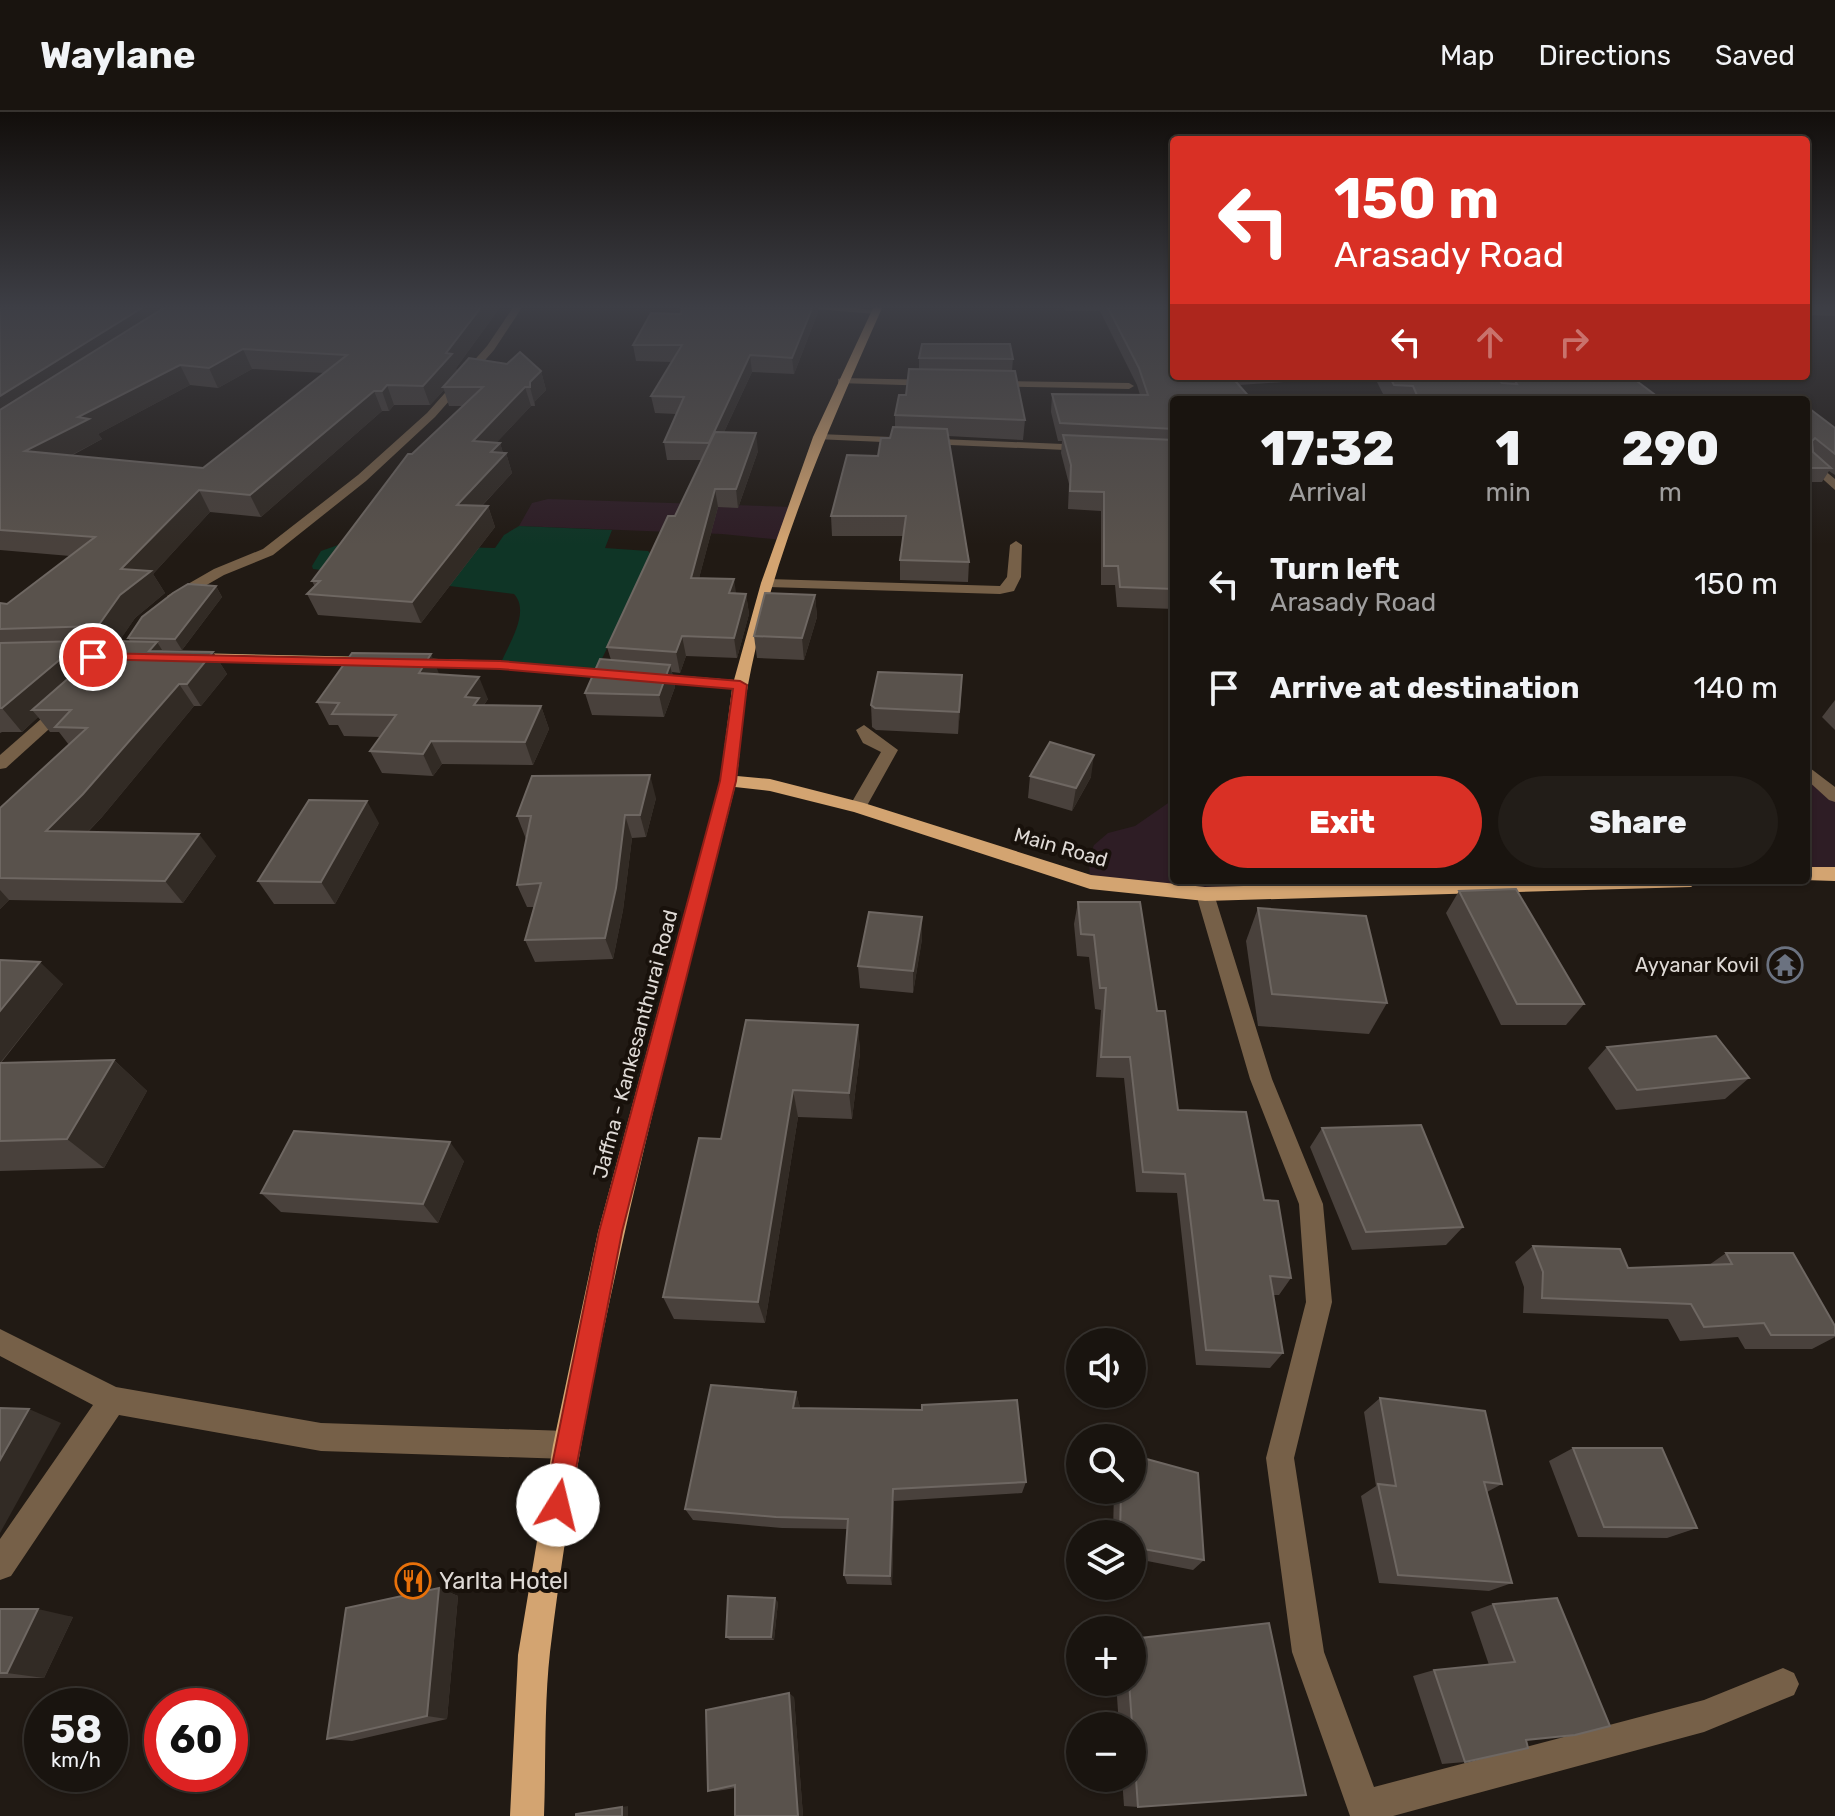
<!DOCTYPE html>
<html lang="en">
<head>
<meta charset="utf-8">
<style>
  :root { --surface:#19140f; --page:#221d18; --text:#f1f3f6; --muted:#9f9e9e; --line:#37332f; --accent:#d93025 }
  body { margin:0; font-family:Rubik,sans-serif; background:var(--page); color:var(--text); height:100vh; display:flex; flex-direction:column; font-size:30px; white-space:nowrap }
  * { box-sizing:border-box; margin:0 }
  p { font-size:26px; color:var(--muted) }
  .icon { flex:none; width:44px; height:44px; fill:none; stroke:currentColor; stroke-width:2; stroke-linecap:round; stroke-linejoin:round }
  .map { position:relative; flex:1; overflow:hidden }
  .drawer { position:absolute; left:1170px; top:284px; width:640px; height:488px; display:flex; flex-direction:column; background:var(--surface); border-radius:8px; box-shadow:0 2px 6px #0004,0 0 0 2px var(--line) }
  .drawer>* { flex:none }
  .guide { position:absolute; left:1170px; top:24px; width:640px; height:244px; border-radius:8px; box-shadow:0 2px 6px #0004,0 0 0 2px var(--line); background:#d93025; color:#fff; overflow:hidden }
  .controls { position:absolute; left:1066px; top:1216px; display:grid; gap:16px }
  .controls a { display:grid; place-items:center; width:80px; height:80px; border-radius:50%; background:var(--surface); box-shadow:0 2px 6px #0004,0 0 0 2px var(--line); font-size:40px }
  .speed { position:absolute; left:24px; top:1576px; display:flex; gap:16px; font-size:40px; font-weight:700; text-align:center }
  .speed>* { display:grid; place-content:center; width:104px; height:104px; border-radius:50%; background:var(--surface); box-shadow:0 2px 6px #0004,0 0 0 2px var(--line); line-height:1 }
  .speed small { font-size:20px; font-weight:400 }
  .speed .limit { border:12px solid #d22; background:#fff; color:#111 }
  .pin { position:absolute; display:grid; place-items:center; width:68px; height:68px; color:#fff; margin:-34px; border:4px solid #fff; border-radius:50%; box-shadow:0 2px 8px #0007 }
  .me { position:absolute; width:88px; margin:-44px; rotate:9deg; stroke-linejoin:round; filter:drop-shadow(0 0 6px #0008) }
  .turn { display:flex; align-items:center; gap:28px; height:168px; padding:0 32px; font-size:36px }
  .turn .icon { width:104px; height:104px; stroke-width:2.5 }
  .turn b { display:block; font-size:56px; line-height:68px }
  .lanes { display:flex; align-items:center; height:76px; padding:0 32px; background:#0003; justify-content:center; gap:40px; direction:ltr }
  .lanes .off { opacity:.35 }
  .eta { display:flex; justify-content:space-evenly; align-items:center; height:136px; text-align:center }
  .eta b { font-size:48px; font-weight:800; line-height:56px }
  .primary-button { display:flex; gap:16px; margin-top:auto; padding:16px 32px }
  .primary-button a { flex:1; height:92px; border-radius:48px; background:var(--accent); color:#fff; font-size:32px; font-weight:800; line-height:92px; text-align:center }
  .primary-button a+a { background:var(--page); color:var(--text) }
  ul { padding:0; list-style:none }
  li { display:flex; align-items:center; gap:24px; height:104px; padding:0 32px }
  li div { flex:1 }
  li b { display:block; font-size:30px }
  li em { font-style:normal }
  header { display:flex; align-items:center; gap:48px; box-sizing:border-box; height:112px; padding:0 40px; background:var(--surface); border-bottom:2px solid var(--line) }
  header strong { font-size:38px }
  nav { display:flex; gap:44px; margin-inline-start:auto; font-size:28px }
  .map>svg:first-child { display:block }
  .industrial { fill:#2e1d25 }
  .green { fill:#0f3526 }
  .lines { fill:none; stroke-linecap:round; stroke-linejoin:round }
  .minor { fill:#766048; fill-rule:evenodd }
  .major { fill:#d3a471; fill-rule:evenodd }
  .wall { fill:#49413c; fill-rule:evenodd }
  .shaded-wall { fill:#322b25 }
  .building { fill:#59524c; stroke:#6e6762; stroke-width:2; fill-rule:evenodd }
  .route { fill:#d93025; stroke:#8d1f18; stroke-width:2 }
  .labels { text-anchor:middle; stroke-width:8; stroke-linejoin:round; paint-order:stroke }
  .street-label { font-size:20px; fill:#dfdad6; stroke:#18110b }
  .poi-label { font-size:20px; fill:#dfdad6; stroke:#18110b; text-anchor:end }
  .near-poi-label { font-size:24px; fill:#dfdad6; stroke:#18110b; text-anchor:start }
</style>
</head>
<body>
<header>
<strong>Waylane</strong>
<nav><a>Map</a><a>Directions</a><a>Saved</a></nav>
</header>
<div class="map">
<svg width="1835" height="1704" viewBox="0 0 1835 1704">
  <rect width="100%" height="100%" fill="#211a14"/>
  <g class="industrial">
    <path d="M548 387 793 395 783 428 722 422 519 414 532 391Z"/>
    <path d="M1806 658 1835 684V762H1806Z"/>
    <path d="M1174 687V768H1691L1205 782 1090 770 1089 746 1094 733 1108 721 1135 714Z"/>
  </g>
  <path class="green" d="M519 414 612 418 605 436 648 439 652 443 595 561 500 553C508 533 531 500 514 482L313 457 312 454 321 439 341 432 495 436 504 423Z"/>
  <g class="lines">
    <g class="minor">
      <path d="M514 194H523L494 238 435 305 366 369 273 443 224 463 177 490H167V484L214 457 263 437 358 363 427 301 487 234Z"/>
      <path d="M588 194H749L745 197Z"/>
      <path d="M779 194H838L881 199 876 202Z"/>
      <path d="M842 266 934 268 939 271 934 274 838 271V267Z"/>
      <path d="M990 269 1129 271 1134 274 1129 277 986 274 985 272Z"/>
      <path d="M819 322 1087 333 1093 336 1087 339 815 327 813 325Z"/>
      <path d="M1806 343 1835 367V378L1806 352Z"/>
      <path d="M1016 429 1022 433 1021 465 1014 479 1000 482 768 475 761 471 768 467 1000 474 1007 465 1010 433Z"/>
      <path d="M63 591 71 596 69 599 6 656 0 657V643L57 593Z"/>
      <path d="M864 613 898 638 864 699 858 701 849 695 881 640 863 631 856 618Z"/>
      <path d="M1806 653 1835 675V690L1829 688 1806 667Z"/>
      <path d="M1205 775 1214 782 1272 967 1323 1092 1332 1190 1294 1346 1324 1540 1374 1675 1704 1588 1783 1556 1794 1561 1799 1572 1794 1583 1704 1620 1393 1704H1350L1292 1540 1266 1346 1306 1190 1299 1092 1250 967 1196 782Z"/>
      <path d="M0 1217 116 1275 321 1311 567 1319 577 1323 581 1333 577 1343 567 1347 321 1339 119 1303 11 1464 0 1468V1427L93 1293 0 1244Z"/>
    </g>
    <g class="major">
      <path d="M874 194H883C830 313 772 444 748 573 742 603 741 634 737 664L770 667 864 691 1091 763 1205 775 1459 768H1700L1691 775 1205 789 1090 777 854 700 770 679 735 675C662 962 585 1246 550 1540 544 1594 546 1650 544 1704H510L518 1543 553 1333 598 1120 720 669 732 577 500 557 408 554 401 550 408 546 500 549 734 568 761 471 813 325Z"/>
      <path d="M192 541 372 545 379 549 372 553 187 548 185 545Z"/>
      <path d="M1806 755H1835V769L1804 768Z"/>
    </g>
  </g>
  <g class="wall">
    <path d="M0 194H501L456 256 457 259H541L546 278 535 289V294H531L496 331H500L503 341H506L512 361 482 394H488L495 415 421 511 318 503 307 482 315 475 312 469 412 342 463 294H449L444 278 430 293H394L389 299H382L261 405 210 400 153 462 165 481 135 506 119 529H130L128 526 216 474 222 485 182 538H162L163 540H213L227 562 201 594H194L102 705 88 720 216 744 183 791 9 788 0 797V696L69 633 59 620H50L38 605 22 620H2L0 621V491L7 492 70 444 0 438ZM252 257 324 261 203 356 71 344 102 327 98 322 190 273 218 276ZM89 538H101L93 544Z"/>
    <path d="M1064 194H1174V264H1285L1284 270 1239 273 1174 288V497L1117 495 1115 473H1101V399L1068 397 1069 372 1061 341 1062 329H1058L1051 300 1052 282 1140 283 1137 273 1100 199H1065Z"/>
    <path d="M1806 194H1835V204L1806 203Z"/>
    <path d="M818 200 794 262 752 260 724 320 758 339 738 396 718 395 699 466 736 482H746L749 502 737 546 686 544 680 561 672 560 675 575 664 605 592 603 585 581 611 548 607 535 675 404 702 348H667L664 330 676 302 655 301 651 284 672 250 636 249 633 233 681 202Z"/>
    <path d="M919 246 1013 247 1012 259 1025 308 1023 328 948 324 969 450 968 470 900 468V448L903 424H832L831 404 878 344 890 326 895 315V303L919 257Z"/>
    <path d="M1370 264H1630L1662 288H1386L1376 268H1372Z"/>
    <path d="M1806 294 1835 316V363L1829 359 1822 370H1806Z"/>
    <path d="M815 483 817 505 804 548 757 546 754 524Z"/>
    <path d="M440 562 488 587 484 593 541 594 549 617 533 653 442 652 433 664 382 661 370 639 380 625 344 624 338 613H329L317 590Z"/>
    <path d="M961 586 958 622 876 618 872 615 871 593Z"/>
    <path d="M1835 588V618L1822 605Z"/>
    <path d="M1030 664 1091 665 1072 699 1028 686Z"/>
    <path d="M656 686 646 725 632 726 623 798 613 847 535 850 525 828 534 795H527L517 773 526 727 517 704Z"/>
    <path d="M379 711 335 792H274L258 769Z"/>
    <path d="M1459 779 1584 892 1566 913H1501L1446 801Z"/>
    <path d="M1078 790 1157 899 1178 998 1264 1088 1291 1166 1279 1183H1273L1283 1241 1270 1256 1196 1253 1177 1081 1136 1080 1124 966 1096 965 1101 898 1095 897 1089 845 1077 844 1074 812Z"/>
    <path d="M1258 796 1387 891 1369 922 1258 914 1246 829Z"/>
    <path d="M922 805V827L913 881 860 876 858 854Z"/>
    <path d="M0 848 63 872 1 951 114 948 147 979 104 1056 0 1059Z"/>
    <path d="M858 913 860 941 852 1007 798 1005 765 1211 674 1207 663 1185 721 1027Z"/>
    <path d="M1607 935 1749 966 1725 987 1616 998 1588 956Z"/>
    <path d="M1322 1016 1463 1115 1446 1133 1352 1138 1310 1035Z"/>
    <path d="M464 1049 438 1111 281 1100 261 1081Z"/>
    <path d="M1533 1134 1628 1156 1709 1153 1726 1141 1835 1214V1225L1812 1237H1745L1738 1225 1680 1229 1668 1207 1523 1201 1524 1175 1515 1150Z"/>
    <path d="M796 1280 800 1296 1026 1370 1022 1381 894 1389 892 1473 847 1472 844 1463 847 1417 782 1416 693 1408 685 1397Z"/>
    <path d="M1380 1286 1502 1372 1487 1380 1512 1471 1489 1479 1379 1471 1361 1384 1376 1374 1364 1300Z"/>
    <path d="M1573 1336 1697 1416 1667 1426 1578 1425 1549 1349Z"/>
    <path d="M1114 1378H1132L1204 1448 1193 1458 1132 1446V1422H1113Z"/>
    <path d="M439 1476 458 1484 447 1607 352 1629 327 1627Z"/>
    <path d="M1557 1486 1526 1628 1465 1650 1442 1652 1413 1564 1434 1558 1489 1553 1471 1500 1493 1492Z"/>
    <path d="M778 1490 774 1528H730L726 1525Z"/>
    <path d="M0 1497 73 1505 44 1566H0Z"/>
    <path d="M1116 1570H1132L1138 1695 1124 1694 1122 1666H1132V1614H1119Z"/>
    <path d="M794 1585 803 1704H734L735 1676 717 1679H708Z"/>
  </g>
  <g class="shaded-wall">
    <path d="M145 194H183L0 312V284Z"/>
    <path d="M482 194H501L456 256 458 262 443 275 444 278 430 293 423 274Z"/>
    <path d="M813 194H818V200L794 262 792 246Z"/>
    <path d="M243 237 252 257 218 276 209 256Z"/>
    <path d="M750 243 752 260 711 348 709 331Z"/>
    <path d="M180 253 190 273 98 322 102 327 39 360 25 339 78 305Z"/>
    <path d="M541 259 546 278 535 289V294L530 275V270Z"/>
    <path d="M387 273 394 293 389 299 382 279Z"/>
    <path d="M525 275 531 294 479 349 473 329Z"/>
    <path d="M374 279 382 299 261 405 250 383Z"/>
    <path d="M756 321 758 339 738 396 736 377Z"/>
    <path d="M500 331 504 344 506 341 512 361 464 413 457 393 491 340Z"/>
    <path d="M715 377 718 395 694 485 691 466Z"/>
    <path d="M199 378 210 400 153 462 165 481 135 506 114 537 98 514 121 457Z"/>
    <path d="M488 394 495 415 421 511 412 490Z"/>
    <path d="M734 467 737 487 729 481Z"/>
    <path d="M216 474 222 485 182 538 175 527Z"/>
    <path d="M746 482 749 502 737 546 734 526Z"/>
    <path d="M815 483 817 505 804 548 802 526Z"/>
    <path d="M682 524 686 544 680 561 676 540Z"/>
    <path d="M82 529 99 552 32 598 38 605 22 620 2 596Z"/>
    <path d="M157 530 171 552 149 539Z"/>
    <path d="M213 540 227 562 201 594 187 572Z"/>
    <path d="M431 542 440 564 419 561Z"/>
    <path d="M670 553 675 575 664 605 659 583Z"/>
    <path d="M962 563 961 586 958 622 959 600Z"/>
    <path d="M479 565 488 587 483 594 488 608 465 585Z"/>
    <path d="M179 572 194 594 102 705 67 741 46 719Z"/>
    <path d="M541 594 549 617 533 653 525 630Z"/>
    <path d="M431 629 442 652 433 664 423 642Z"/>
    <path d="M1094 643 1091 665 1072 699 1076 676Z"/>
    <path d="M650 663 656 686 646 725 640 703Z"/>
    <path d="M367 689 379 711 335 792 321 770Z"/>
    <path d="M625 703 632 726 623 798 613 847 605 826Z"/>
    <path d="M199 722 216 744 183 791 165 769Z"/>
    <path d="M0 778 9 788 0 797Z"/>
    <path d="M922 805V827L913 881V859Z"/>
    <path d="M40 850 63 872 0 951V899Z"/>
    <path d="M858 913 860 941 852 1007 849 981Z"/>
    <path d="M114 948 147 979 104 1056 67 1027Z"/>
    <path d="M793 978 798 1005 765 1211 758 1190Z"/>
    <path d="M450 1030 464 1049 438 1111 423 1092Z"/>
    <path d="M796 1280 800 1295 798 1310 793 1296Z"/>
    <path d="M29 1297 61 1311 0 1421V1348Z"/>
    <path d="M893 1377 894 1389 892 1473 890 1464Z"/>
    <path d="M439 1476 458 1484 447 1607 427 1604Z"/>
    <path d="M775 1486 778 1490 774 1528 771 1525Z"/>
    <path d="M38 1497 73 1505 44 1566 7 1561Z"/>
    <path d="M789 1581 794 1585 803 1704H798Z"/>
    <path d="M628 1694V1704H622V1695Z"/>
  </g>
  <g class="building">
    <path d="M0 194H145L0 284Z"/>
    <path d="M167 194H482L446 241 452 242 423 274 387 273 382 279H374L250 383 199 378 121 457 151 459 120 483 98 514 0 517V491L7 492 95 425 0 418V298ZM243 237 347 243 203 356 25 339 89 307 78 305 180 253 209 256Z"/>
    <path d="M682 194H813L792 246 750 243 709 331 664 330 684 285 651 284 682 233H633L651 201 681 202Z"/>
    <path d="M1107 194H1174V264H1231L1252 288H1174V317L1060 311 1052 282 1148 283 1139 256Z"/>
    <path d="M922 232H1010L1013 247 919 246Z"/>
    <path d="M520 240 541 259 530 270V275H525L473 329 500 331 491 340 506 341 457 393 488 394 412 490 307 482 320 469H312L408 342H412L483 275H443L469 246 507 252Z"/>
    <path d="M909 257 1015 259 1025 308 895 303 899 283H906Z"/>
    <path d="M1389 264H1495L1502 271 1517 272 1512 264H1630L1662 288H1419L1413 274 1394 273Z"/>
    <path d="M1806 294 1835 316V342L1815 326 1812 329 1813 340 1831 356H1809L1806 354Z"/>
    <path d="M893 315 947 317 969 450 900 448 906 404H831L847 343 878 344 881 326H890Z"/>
    <path d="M715 320 756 321 736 377H715L691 466 734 467 729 481 746 482 734 526 682 524 676 540 607 535 668 404H675Z"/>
    <path d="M1063 323 1174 328V477L1120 475 1118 454H1104V380L1070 379 1071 353Z"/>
    <path d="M188 472 216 474 175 527 128 526 142 505 173 481Z"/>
    <path d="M765 481 815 483 802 526 754 524Z"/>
    <path d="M82 529 2 596H0V531Z"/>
    <path d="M111 529 157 530 149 539 213 540 187 572H179L83 682 46 719 199 722 165 769 0 766V696L87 616 55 615 71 598H32Z"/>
    <path d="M352 541 431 542 419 561 479 565 465 585 479 586 474 593 541 594 525 630 431 629 423 642 370 639 396 603 332 602 339 591 317 590Z"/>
    <path d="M600 547 670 553 659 583 585 581Z"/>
    <path d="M878 560 962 563 959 600 875 596 871 593Z"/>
    <path d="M1050 630 1094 643 1076 676 1030 664Z"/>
    <path d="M650 663 640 703H625L616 776 605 826 525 828 541 771 517 773 531 704H517L532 664Z"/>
    <path d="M309 688 367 689 321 770 258 769Z"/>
    <path d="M1516 777 1584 892H1517L1459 779Z"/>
    <path d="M1078 790H1140L1157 899H1165L1178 998 1246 1000 1264 1088 1278 1089 1291 1166 1270 1164 1283 1241 1206 1238 1185 1062 1143 1060 1130 945H1101L1106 876H1100L1094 823 1081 822Z"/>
    <path d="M1258 796 1366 804 1387 891 1272 882Z"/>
    <path d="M869 800 922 805 913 859 858 854Z"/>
    <path d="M0 848 40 850 0 899Z"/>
    <path d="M746 908 858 913 849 981 793 978 758 1190 663 1185 699 1026 721 1027Z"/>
    <path d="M1716 924 1749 966 1637 978 1607 935Z"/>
    <path d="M114 948 67 1027 0 1029V951Z"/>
    <path d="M1421 1013 1463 1115 1366 1120 1322 1016Z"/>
    <path d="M294 1019 450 1030 423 1092 261 1081Z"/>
    <path d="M1533 1134 1620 1137 1628 1156 1732 1152 1726 1141H1793L1835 1214V1223H1771L1764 1211 1704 1215 1691 1192 1542 1186 1543 1160Z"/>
    <path d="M711 1273 796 1280 793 1296 922 1298V1293L1017 1288 1026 1370 893 1377 890 1464 844 1463 848 1407 776 1405 685 1397Z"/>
    <path d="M1380 1286 1485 1299 1502 1372 1484 1370 1512 1471 1398 1463 1378 1372 1396 1374Z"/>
    <path d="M0 1296 29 1297 0 1348Z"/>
    <path d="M1573 1336H1662L1697 1416 1604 1415Z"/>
    <path d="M1132 1343 1198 1361 1204 1448 1132 1435V1422H1120L1121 1378H1132Z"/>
    <path d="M439 1476 427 1604 327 1627 346 1496Z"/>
    <path d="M728 1484 775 1486 771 1525H726Z"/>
    <path d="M1557 1486 1610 1614 1575 1623 1526 1628 1528 1636 1465 1650 1434 1558 1515 1550 1493 1492Z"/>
    <path d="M0 1497H38L7 1561H0Z"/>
    <path d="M1269 1511 1306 1683 1138 1695 1129 1570H1132V1527Z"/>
    <path d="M789 1581 798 1704H735V1673L708 1679 706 1598Z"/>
    <path d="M622 1695V1704H576V1702Z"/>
  </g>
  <linearGradient id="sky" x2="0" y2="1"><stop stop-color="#120e0b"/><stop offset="0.45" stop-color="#3d3e45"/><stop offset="1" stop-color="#3d3e45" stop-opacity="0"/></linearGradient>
  <rect width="1835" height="433" fill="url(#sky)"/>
  <path class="route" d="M93 541 500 549 740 569 747 573 736 669 622 1120 567 1403 558 1406 548 1403 544 1393 599 1120 720 669 733 577 500 557 89 547V542Z"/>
  <defs>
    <symbol id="temple-ring" viewBox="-11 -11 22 22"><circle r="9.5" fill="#18110b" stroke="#6b7280" stroke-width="1.5"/><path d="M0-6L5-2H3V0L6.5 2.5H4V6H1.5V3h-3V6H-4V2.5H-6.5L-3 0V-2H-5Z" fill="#6b7280"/></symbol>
    <symbol id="restaurant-ring" viewBox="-11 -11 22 22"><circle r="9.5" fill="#18110b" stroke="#e8710a" stroke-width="1.5"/><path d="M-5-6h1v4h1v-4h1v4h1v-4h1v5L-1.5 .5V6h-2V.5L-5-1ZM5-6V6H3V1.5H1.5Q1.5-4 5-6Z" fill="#e8710a"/></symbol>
  </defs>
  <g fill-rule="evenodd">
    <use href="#temple-ring" x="1765" y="833" width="40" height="40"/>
    <use href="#restaurant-ring" x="393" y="1449" width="40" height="40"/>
  </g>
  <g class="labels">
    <g class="street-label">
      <text transform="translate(1061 735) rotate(16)" y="7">Main Road</text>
      <text transform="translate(635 932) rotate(-75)" y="7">Jaffna - Kankesanthurai Road</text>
    </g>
    <g class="poi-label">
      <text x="1759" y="860">Ayyanar Kovil</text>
    </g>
    <g class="near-poi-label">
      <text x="439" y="1477">Yarlta Hotel</text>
    </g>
  </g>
</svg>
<div class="controls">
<a><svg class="icon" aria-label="sound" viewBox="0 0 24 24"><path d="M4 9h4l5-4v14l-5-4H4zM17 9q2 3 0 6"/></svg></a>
<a><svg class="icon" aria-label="search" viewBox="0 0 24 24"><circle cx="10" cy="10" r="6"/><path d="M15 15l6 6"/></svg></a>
<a><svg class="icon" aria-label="layers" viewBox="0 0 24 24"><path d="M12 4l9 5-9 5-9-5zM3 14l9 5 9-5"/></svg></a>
<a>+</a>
<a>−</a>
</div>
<div class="speed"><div>58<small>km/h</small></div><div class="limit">60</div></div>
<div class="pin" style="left:93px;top:545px;background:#d93025"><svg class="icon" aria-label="arrive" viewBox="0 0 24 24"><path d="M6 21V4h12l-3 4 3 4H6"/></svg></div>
<svg class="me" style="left:558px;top:1393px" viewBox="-20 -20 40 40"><circle r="19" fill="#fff"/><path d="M0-13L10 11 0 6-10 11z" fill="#d93025"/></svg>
<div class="guide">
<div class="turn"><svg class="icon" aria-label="left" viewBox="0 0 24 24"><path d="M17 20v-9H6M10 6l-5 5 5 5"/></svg><div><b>150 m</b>Arasady Road</div></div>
<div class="lanes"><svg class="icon" aria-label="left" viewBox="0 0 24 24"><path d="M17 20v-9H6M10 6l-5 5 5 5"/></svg><svg class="icon off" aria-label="ahead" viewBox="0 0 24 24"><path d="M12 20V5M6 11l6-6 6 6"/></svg><svg class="icon off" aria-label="right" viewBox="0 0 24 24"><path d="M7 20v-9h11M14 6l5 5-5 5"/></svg></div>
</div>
<section class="drawer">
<div class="eta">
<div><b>17:32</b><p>Arrival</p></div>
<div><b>1</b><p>min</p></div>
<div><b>290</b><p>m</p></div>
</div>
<ul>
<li><svg class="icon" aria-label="left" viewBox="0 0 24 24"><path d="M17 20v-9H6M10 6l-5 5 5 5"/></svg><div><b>Turn left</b><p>Arasady Road</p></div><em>150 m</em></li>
<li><svg class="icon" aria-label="arrive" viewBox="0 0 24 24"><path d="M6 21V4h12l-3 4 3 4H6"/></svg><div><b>Arrive at destination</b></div><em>140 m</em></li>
</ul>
<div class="primary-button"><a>Exit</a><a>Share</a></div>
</section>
</div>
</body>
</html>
